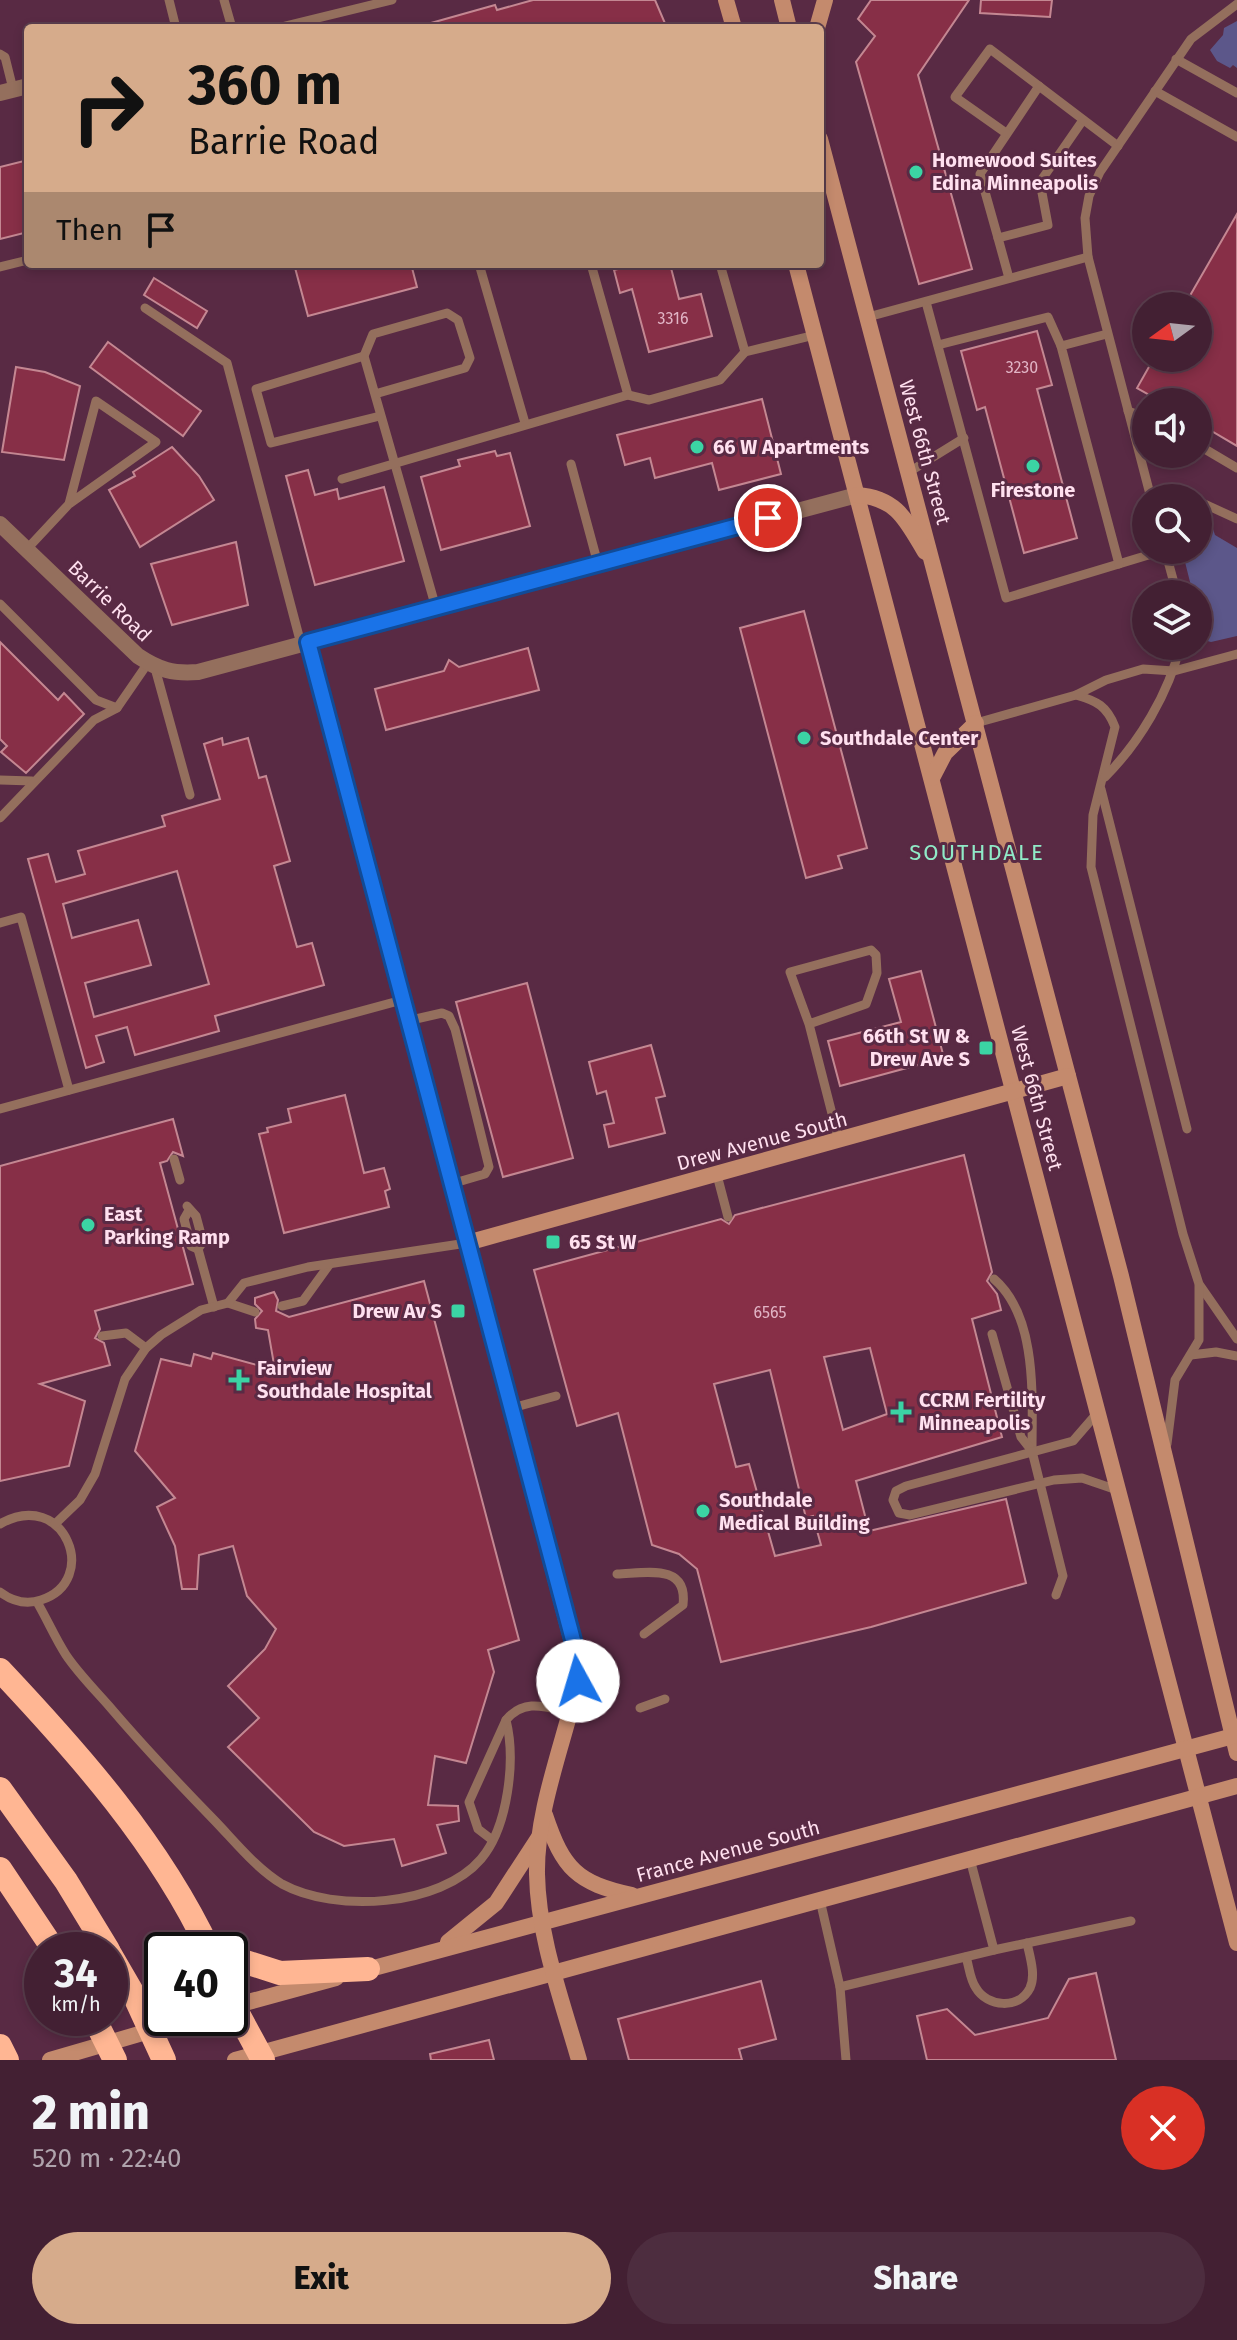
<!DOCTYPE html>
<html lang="en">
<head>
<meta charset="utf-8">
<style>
  :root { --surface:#432033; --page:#4d2d3f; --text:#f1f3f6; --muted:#afa3ac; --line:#5b3e4e; --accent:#d6ab8b }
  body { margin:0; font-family:"Fira Sans",sans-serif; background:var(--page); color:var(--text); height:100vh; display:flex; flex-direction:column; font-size:30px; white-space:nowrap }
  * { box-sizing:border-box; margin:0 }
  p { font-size:26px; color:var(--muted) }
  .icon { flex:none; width:44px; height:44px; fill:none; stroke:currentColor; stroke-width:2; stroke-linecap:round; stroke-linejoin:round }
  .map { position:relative; height:2060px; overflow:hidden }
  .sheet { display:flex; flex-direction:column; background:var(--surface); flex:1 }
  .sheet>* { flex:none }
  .hud { position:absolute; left:24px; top:24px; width:800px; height:244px; border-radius:8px; box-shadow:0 4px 12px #0003,0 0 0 2px var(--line); background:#d6ab8b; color:#111; overflow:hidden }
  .needle { width:52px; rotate:255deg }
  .tools { position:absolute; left:1132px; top:292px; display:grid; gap:16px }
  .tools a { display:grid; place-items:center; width:80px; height:80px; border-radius:50%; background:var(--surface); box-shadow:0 4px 12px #0003,0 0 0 2px var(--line); font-size:40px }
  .speed { position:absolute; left:24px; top:1932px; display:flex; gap:16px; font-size:40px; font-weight:700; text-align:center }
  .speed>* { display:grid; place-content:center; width:104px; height:104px; border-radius:50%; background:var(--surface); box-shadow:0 4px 12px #0003,0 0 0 2px var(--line); line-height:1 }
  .speed small { font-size:20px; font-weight:400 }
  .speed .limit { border:4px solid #111; border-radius:12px; background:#fff; color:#111 }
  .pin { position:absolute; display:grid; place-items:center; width:68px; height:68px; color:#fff; margin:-34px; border:4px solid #fff; border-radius:50%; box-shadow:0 2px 8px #0007 }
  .me { position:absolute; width:88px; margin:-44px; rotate:354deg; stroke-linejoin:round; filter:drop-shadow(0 0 6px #0008) }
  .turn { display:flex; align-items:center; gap:28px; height:168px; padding:0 32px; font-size:36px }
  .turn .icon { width:104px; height:104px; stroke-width:2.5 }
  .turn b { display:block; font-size:56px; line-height:68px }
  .then { display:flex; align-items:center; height:76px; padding:0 32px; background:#0003; gap:16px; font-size:30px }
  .round { display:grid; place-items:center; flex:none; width:84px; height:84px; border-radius:42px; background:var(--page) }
  .headline { display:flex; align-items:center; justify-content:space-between; height:136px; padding:0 32px }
  h1 { font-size:48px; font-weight:800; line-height:60px }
  .action { display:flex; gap:16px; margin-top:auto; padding:16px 32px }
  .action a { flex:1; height:92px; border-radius:48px; background:var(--accent); color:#111; font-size:32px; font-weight:800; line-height:92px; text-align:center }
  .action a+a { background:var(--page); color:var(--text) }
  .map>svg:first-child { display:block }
  .green { fill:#5c578a }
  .building { fill:#872f47; stroke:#c48792; stroke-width:2; fill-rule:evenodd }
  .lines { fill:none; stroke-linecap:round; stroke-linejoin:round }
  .lane { stroke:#946f5d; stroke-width:9 }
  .street { stroke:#946f5d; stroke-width:16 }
  .secondary { stroke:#c48a6d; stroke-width:16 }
  .highway { stroke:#ffb693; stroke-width:24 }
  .route-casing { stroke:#114b97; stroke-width:20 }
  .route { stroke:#1a73e8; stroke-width:14 }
  .poi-dot { fill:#3bd4a4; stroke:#592a44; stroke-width:3 }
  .labels { text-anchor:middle; stroke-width:6; stroke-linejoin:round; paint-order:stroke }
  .number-label { font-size:16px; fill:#e1b4c5 }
  .poi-label { font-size:20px; font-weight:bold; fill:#ffe0ef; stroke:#592a44; text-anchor:start }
  .street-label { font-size:20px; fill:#ffe0ef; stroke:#592a44 }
  .neighbourhood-label { font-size:22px; letter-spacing:2px; fill:#90eac7; stroke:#592a44 }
</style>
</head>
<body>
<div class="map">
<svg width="1237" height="2060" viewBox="0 0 1237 2060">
  <rect width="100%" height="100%" fill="#592a44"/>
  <g class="green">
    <path d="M1237 21V68L1233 65 1230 68 1217 61 1210 50 1223 35 1224 28Z"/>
    <path d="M1198 520 1212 526 1215 535 1237 548V636L1211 642 1200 639 1198 594H1193L1182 550H1198Z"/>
  </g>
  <g class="building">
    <path d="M533 0H655L667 28H432L431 23 495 5 497 10Z"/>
    <path d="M871 0H969L918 75 972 269 919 284 856 62 875 36 858 19Z"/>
    <path d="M981 0H1052L1050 17 980 13Z"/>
    <path d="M28 160V232L0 239V167Z"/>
    <path d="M1237 214V446L1198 423V402H1162L1137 388 1154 358H1198V306H1184Z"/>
    <path d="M294 264H411L417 287 308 316Z"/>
    <path d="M626 264H670L679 299 701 294 712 336 649 352 632 289 620 293 614 270 626 267Z"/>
    <path d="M154 278 207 311 197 328 144 295Z"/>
    <path d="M1037 331 1052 385 1037 389 1077 538 1024 553 985 407 977 410 961 351Z"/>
    <path d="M108 342 201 411 183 436 90 367Z"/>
    <path d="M16 367 45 372 80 386 64 460 2 452Z"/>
    <path d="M762 399 781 474 719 490 712 463 655 478 650 458 625 465 617 435Z"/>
    <path d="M172 447 199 476 214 500 140 547 109 490 135 476 133 472Z"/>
    <path d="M495 451 497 456 510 453 530 526 441 550 421 477 460 466 458 460Z"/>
    <path d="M308 470 315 495 337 489 339 499 384 487 404 561 315 585 286 476Z"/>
    <path d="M236 542 248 605 172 625 151 564Z"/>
    <path d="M804 611 867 848 838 856 842 868 806 878 740 628Z"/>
    <path d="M0 642 58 700 64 693 84 714 26 773 1 752 7 746 0 739Z"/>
    <path d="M528 648 539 690 386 730 375 689 444 671 449 660 459 667Z"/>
    <path d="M222 738 223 745 248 738 259 778 266 776 290 861 274 866 297 947 312 943 324 985 215 1016 219 1031 135 1055 127 1027 96 1036 104 1062 86 1068 28 859 48 854 56 882 85 874 78 851 165 826 162 816 220 799 204 744ZM177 871 209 984 94 1017 85 983 151 965 138 920 72 938 63 904Z"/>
    <path d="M921 971 944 1058 840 1086 828 1041 901 1022 889 979Z"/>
    <path d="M527 983 573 1158 503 1177 456 1002Z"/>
    <path d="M651 1045 665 1096 656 1098 665 1133 609 1147 604 1125 614 1123 606 1091 597 1094 589 1062Z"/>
    <path d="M345 1095 364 1173 384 1168 390 1189 385 1191 389 1207 284 1233 259 1134 268 1132 267 1128 291 1122 288 1109Z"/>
    <path d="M173 1119 183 1156 173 1152 167 1161 160 1163 193 1284 95 1311 100 1329 95 1338 104 1343 110 1365 40 1384 85 1401 69 1466 0 1481V1166Z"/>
    <path d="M964 1155 992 1272 987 1281 997 1294 1001 1310 972 1319 1002 1437 856 1481 869 1531 1006 1499 1026 1583 871 1627 721 1662 697 1569 679 1554 652 1545 618 1413 577 1426 534 1270 721 1219 729 1224 735 1215ZM870 1348 887 1414 843 1430 824 1357ZM770 1370 806 1518 813 1516 821 1545 775 1556 749 1464 736 1467 714 1384Z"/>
    <path d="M424 1281 519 1640 488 1650 494 1672 466 1763 435 1756 428 1805 458 1806 459 1821 437 1825 446 1853 402 1866 394 1839 344 1846 314 1832 228 1747 259 1718 228 1686 265 1649 276 1629 247 1596 233 1546 199 1555 197 1589H182L175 1546 157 1507 175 1498 135 1451 161 1359 191 1366 194 1354 211 1359 213 1353 275 1370 268 1330 256 1328 255 1319 262 1311 255 1304V1298L274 1292 278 1300 276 1311 289 1317Z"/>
    <path d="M1096 1973 1116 2060H927L917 2016 947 2009 975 2035 1048 2018 1069 1979Z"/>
    <path d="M761 1981 776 2039 739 2049 742 2060H629L618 2019Z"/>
    <path d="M489 2040 494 2060H431L430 2054Z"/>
  </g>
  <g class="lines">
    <g class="lane">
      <path d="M169 0 176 28"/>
      <path d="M224 0 232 28"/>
      <path d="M277 28 392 0"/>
      <path d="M0 54 5 57 13 89"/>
      <path d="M1176 59 1237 93"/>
      <path d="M1039 86 980 174 998 238 1048 225 1040 182 1083 120"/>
      <path d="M1155 91 1237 137"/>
      <path d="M1006 133 955 97 990 49 1118 146"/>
      <path d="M998 238 1009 278"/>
      <path d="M479 264 525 423"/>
      <path d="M591 264 628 395"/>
      <path d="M720 264 745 352"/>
      <path d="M0 267 28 260"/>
      <path d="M926 302 1006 598 1165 550"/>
      <path d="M145 308 227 363 301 644"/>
      <path d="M868 317 1088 257"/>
      <path d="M1107 334 1061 346 1119 564"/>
      <path d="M938 345 1048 317 1061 346"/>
      <path d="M364 356 256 389 271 443 380 416"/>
      <path d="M375 394 465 368 470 358 458 320 447 313 373 334 364 356 436 608"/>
      <path d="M1128 411 1146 418"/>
      <path d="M1198 445 1237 468"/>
      <path d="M571 464 598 564"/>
      <path d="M909 472 964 438"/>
      <path d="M342 479 628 395 649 400 720 380 745 352 815 335"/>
      <path d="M1150 493 1168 492 1190 498"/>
      <path d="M1151 498 1088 257 1085 218 1089 196 1100 172 1191 39 1237 4"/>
      <path d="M1198 501 1237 519"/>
      <path d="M27 549 69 504 96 401 156 442 69 504"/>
      <path d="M1165 550 1177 594"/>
      <path d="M0 604 96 700 117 708"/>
      <path d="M155 668 190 795"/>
      <path d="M1076 695C1097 701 1107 706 1115 727L1093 815 1091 867 1183 1234 1199 1284 1237 1339"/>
      <path d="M976 723 1076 695 1106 680 1143 669 1174 671 1237 654"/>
      <path d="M1105 777C1139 743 1169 693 1180 646"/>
      <path d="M0 780 32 781"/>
      <path d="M1101 789 1187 1129"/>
      <path d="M0 818 94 720 117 708 148 663"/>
      <path d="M0 923 21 917 69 1090"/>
      <path d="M407 1021 442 1013 449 1016 455 1029 489 1167 485 1174 451 1184"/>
      <path d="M809 1024 866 1004 877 973 876 955 871 950 790 972 809 1024 839 1141"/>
      <path d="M0 1109 402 1000"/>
      <path d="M174 1159 180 1180"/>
      <path d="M717 1175 728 1217"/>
      <path d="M187 1206 196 1216 203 1242 198 1249 214 1307"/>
      <path d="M188 1212 184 1219 191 1246 198 1249"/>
      <path d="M994 1279C1038 1317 1032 1398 1032 1451"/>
      <path d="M228 1303 255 1312"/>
      <path d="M282 1306 303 1301 329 1265"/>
      <path d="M992 1334 1021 1437 1032 1451 1063 1576 1056 1595"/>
      <path d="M102 1336 126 1333 146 1348"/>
      <path d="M1191 1355 1216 1352 1237 1356"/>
      <path d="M512 1408 556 1396"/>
      <path d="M1099 1411 1073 1441 906 1486 896 1491 893 1500 899 1513 910 1515 1054 1480 1082 1478 1117 1490"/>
      <path d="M1167 1444 1175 1380 1199 1340V1286"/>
      <path d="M0 1524C65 1487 101 1581 41 1600 26 1605 12 1601 0 1592"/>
      <path d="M55 1524 80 1500 95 1474 125 1379 146 1348 161 1335 201 1310 228 1303 244 1283 308 1267 467 1243"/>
      <path d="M617 1574C646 1573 688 1563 683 1605L644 1634"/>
      <path d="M37 1602C47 1619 55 1638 66 1655 78 1673 95 1690 109 1706 143 1746 179 1784 216 1822 236 1843 257 1869 282 1884 335 1913 440 1907 481 1859 508 1827 516 1760 506 1720 524 1698 546 1707 571 1712"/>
      <path d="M640 1708 665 1699"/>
      <path d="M491 1839 478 1829 469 1802 506 1720"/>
      <path d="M820 1900 840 1987 994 1950 970 1859"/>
      <path d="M994 1950 1131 1921"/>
      <path d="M966 1957C969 1966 970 1980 976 1988 987 2007 1019 2010 1030 1988 1036 1975 1030 1957 1027 1943"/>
      <path d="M840 1987 846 2060"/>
    </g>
    <g class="street">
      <path d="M0 93 28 86"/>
      <path d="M0 524 138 656C159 670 173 674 198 672L857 495"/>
      <path d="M308 642 467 1243"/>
    </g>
    <g class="secondary">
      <path d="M726 0 734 28"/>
      <path d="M782 0 789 28"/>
      <path d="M817 28 825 0"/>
      <path d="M820 139 1121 1276 1237 1753"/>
      <path d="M796 264 1237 1943"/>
      <path d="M857 495C897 498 906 520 925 552"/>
      <path d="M932 778 945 753 976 723"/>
      <path d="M545 1815C563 1869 577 1883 632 1895"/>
      <path d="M448 1942 496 1903 539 1837"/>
      <path d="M359 1972 1237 1735"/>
      <path d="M230 2007 336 1978"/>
      <path d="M50 2060 194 2018"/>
      <path d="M235 2060 1237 1786"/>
      <path d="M579 2060C562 2000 538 1937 537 1874 536 1810 564 1743 578 1681L577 1661 467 1243 1068 1076"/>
    </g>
    <g class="highway">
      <path d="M0 1670C80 1755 159 1844 209 1950"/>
      <path d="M0 1789 66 1881 108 1950"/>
      <path d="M0 1869 54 1950"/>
      <path d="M110 1954 135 1997 164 2060"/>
      <path d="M230 1957 280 1973 368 1969"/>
      <path d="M230 1999 263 2060"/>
      <path d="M94 2018 115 2060"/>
      <path d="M0 2046 7 2060"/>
    </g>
  </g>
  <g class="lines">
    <defs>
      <path id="route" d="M578 1681 573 1640 308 642 768 518"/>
    </defs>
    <use href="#route" class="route-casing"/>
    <use href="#route" class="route"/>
  </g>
  <g class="poi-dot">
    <circle cx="916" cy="172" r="8"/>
    <circle cx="697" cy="447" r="8"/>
    <circle cx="1033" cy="466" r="8"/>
    <circle cx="804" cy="738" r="8"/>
    <rect x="978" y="1040" width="16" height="16" rx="4"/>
    <circle cx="88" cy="1225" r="8"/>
    <rect x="545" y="1234" width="16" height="16" rx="4"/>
    <rect x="450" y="1303" width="16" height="16" rx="4"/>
    <path d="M235 1368h8v8h8v8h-8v8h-8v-8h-8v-8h8z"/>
    <path d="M897 1400h8v8h8v8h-8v8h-8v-8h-8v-8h8z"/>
    <circle cx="703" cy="1511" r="8"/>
  </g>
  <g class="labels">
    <g class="number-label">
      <text x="673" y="324">3316</text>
      <text x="1022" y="373">3230</text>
      <text x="770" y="1318">6565</text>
    </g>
    <g class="poi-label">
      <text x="932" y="167">Homewood Suites<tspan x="932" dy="23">Edina Minneapolis</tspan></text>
      <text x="713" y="454">66 W Apartments</text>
      <text x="1033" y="497" text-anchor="middle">Firestone</text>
      <text x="820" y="745">Southdale Center</text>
      <text x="970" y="1043" text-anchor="end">66th St W &amp;<tspan x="970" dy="23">Drew Ave S</tspan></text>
      <text x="104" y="1221">East<tspan x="104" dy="23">Parking Ramp</tspan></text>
      <text x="569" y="1249">65 St W</text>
      <text x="442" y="1318" text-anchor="end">Drew Av S</text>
      <text x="257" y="1375">Fairview<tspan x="257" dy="23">Southdale Hospital</tspan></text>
      <text x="919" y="1407">CCRM Fertility<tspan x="919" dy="23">Minneapolis</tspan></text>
      <text x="719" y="1507">Southdale<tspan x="719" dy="23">Medical Building</tspan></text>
    </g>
    <g class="street-label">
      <text transform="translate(925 452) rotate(75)" y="7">West 66th Street</text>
      <text transform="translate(110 601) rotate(44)" y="7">Barrie Road</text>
      <text transform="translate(1037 1098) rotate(75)" y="7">West 66th Street</text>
      <text transform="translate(762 1141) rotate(-15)" y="7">Drew Avenue South</text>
      <text transform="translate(728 1851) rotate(-15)" y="7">France Avenue South</text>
    </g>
    <g class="neighbourhood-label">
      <text x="977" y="860">SOUTHDALE</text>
    </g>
  </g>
</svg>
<div class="tools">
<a><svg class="needle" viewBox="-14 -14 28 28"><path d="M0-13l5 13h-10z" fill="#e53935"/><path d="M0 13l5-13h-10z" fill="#afa3ac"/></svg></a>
<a><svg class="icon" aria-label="sound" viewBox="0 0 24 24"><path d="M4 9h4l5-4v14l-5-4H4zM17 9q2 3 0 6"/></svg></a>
<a><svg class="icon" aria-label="search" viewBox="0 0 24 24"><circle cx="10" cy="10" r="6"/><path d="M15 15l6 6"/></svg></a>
<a><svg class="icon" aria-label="layers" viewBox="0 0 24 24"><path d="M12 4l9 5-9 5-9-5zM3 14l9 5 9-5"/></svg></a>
</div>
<div class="speed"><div>34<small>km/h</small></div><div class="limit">40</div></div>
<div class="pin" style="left:768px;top:518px;background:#d93025"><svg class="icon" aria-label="arrive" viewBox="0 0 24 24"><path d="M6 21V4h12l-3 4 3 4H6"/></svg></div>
<svg class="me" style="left:578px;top:1681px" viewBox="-20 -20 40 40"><circle r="19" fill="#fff"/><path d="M0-13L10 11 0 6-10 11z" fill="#1a73e8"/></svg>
<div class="hud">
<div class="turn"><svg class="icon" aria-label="right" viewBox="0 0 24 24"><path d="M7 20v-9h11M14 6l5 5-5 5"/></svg><div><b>360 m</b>Barrie Road</div></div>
<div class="then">Then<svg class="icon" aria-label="arrive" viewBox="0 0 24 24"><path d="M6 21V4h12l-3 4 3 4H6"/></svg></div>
</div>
</div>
<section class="sheet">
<div class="headline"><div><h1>2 min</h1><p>520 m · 22:40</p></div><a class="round" style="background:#d93025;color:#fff"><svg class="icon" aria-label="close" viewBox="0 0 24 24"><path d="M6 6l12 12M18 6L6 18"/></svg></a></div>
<div class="action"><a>Exit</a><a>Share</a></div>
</section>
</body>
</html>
